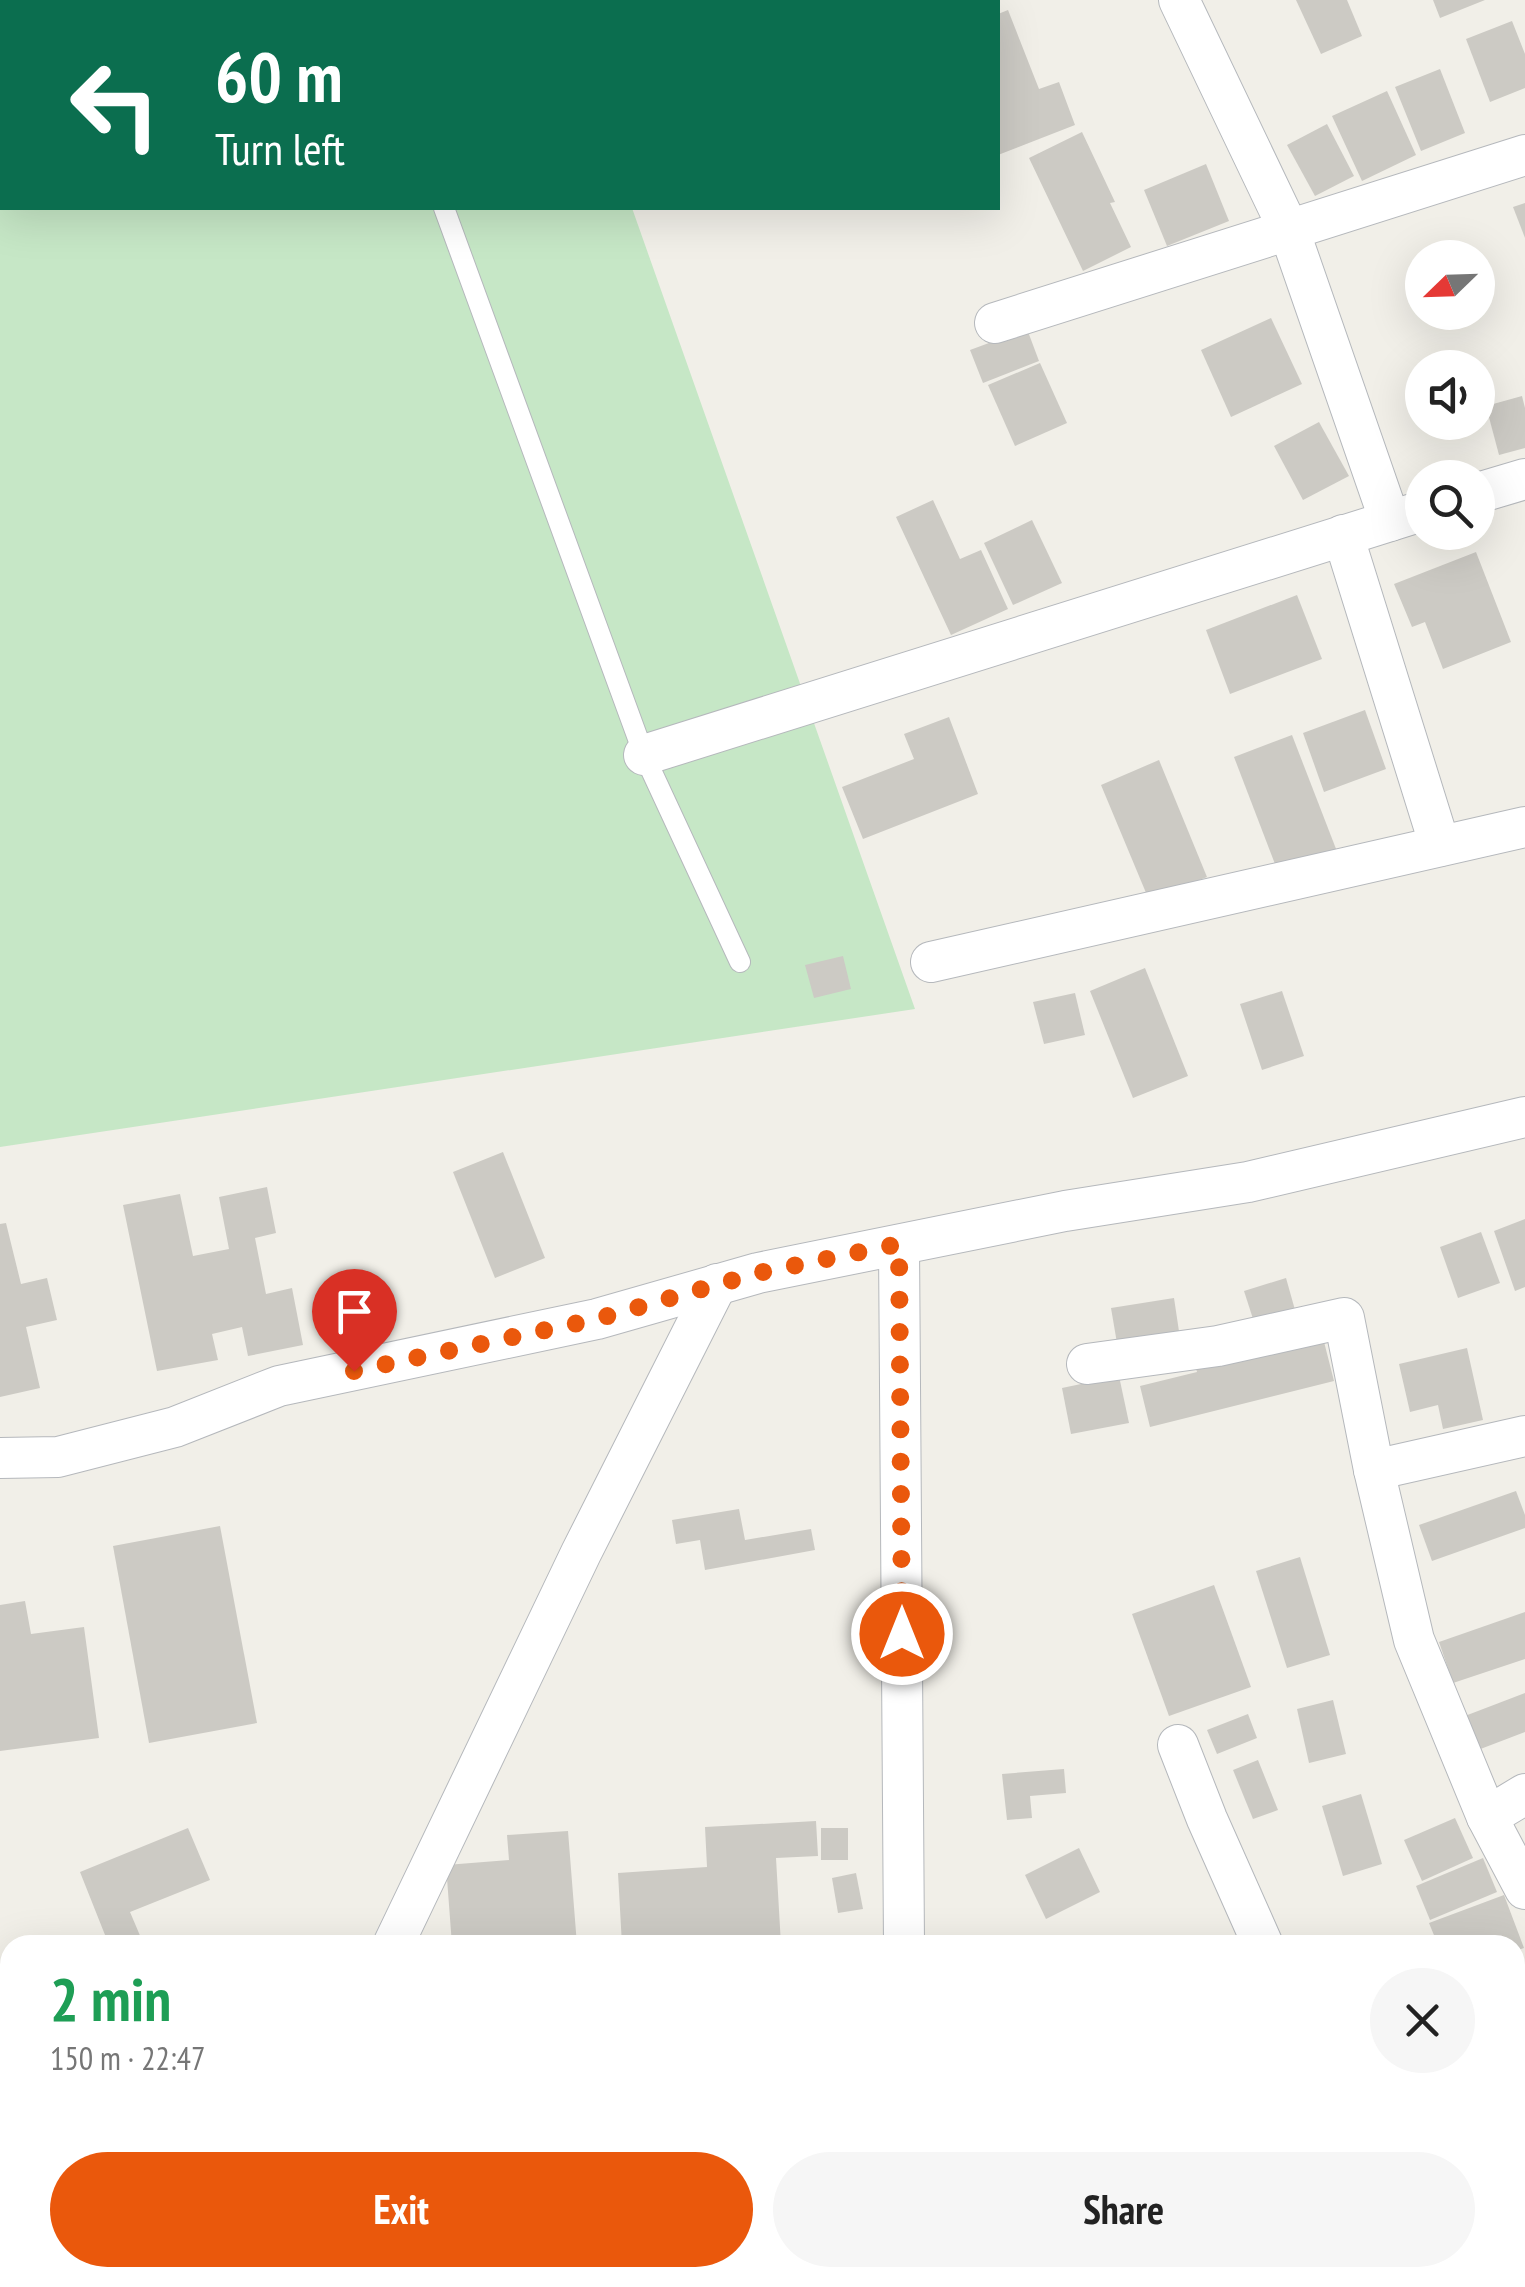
<!DOCTYPE html>
<html lang="en">
<head>
<meta charset="utf-8">
<style>
  :root { --surface:#fff; --page:#f6f6f6; --text:#222; --muted:#767676; --accent:#ea580c }
  body { margin:0; font-family:"PT Sans Narrow",sans-serif; background:var(--page); color:var(--text); height:100vh; display:flex; flex-direction:column; font-size:38px; white-space:nowrap }
  * { box-sizing:border-box; margin:0 }
  p { font-size:32px; color:var(--muted) }
  .icon { flex:none; width:55px; height:55px; fill:none; stroke:currentColor; stroke-width:2; stroke-linecap:round; stroke-linejoin:round }
  .map { position:relative; flex:1; overflow:hidden }
  .side { position:absolute; left:0px; top:1935px; width:1525px; height:352px; display:flex; flex-direction:column; background:var(--surface); border-radius:30px 30px 0 0; box-shadow:0 10px 40px #0002 }
  .side>* { flex:none }
  .banner { position:absolute; left:0px; top:0px; width:1000px; height:210px; box-shadow:0 10px 40px #0002; background:#0b6e4f; color:#fff; overflow:hidden }
  .needle { width:65px; rotate:247deg }
  .buttons { position:absolute; left:1405px; top:240px; display:grid; gap:20px }
  .buttons a { display:grid; place-items:center; width:90px; height:90px; border-radius:50%; background:var(--surface); box-shadow:0 10px 40px #0002; font-size:50px }
  .pin { position:absolute; display:grid; place-items:center; width:85px; height:85px; color:#fff; margin:-102px -42px; border-radius:50% 50% 50% 0; rotate:-45deg; box-shadow:0 0 10px #0007 }
  .pin .icon { rotate:45deg }
  .me { position:absolute; width:110px; margin:-55px; rotate:0deg; stroke-linejoin:round; filter:drop-shadow(0 0 8px #0008) }
  .turn { display:flex; align-items:center; gap:35px; height:210px; padding:0 50px; font-size:45px }
  .turn .icon { width:130px; height:130px; stroke-width:2.5 }
  .turn b { display:block; font-size:70px; line-height:85px }
  .round { display:grid; place-items:center; flex:none; width:105px; height:105px; border-radius:52px; background:var(--page) }
  .headline { display:flex; align-items:center; justify-content:space-between; height:170px; padding:0 50px }
  h1 { font-size:60px; font-weight:700; line-height:75px; color:#1e9e55 }
  .action { display:flex; gap:20px; margin-top:auto; padding:20px 50px }
  .action a { flex:1; height:115px; border-radius:60px; background:var(--accent); color:#fff; font-size:40px; font-weight:700; line-height:115px; text-align:center }
  .action a+a { background:var(--page); color:var(--text) }
  .map>svg:first-child { display:block }
  .green { fill:#c6e7c6 }
  .building { fill:#cccac4 }
  .lines { fill:none; stroke-linecap:round; stroke-linejoin:round }
  .lane-casing { stroke:#b5b8bc; stroke-width:22 }
  .street-casing { stroke:#b5b8bc; stroke-width:42 }
  .lane { stroke:#fff; stroke-width:20 }
  .street { stroke:#fff; stroke-width:40 }
  .route { stroke:#ea580c; stroke-width:18; stroke-dasharray:0 32.4 }
</style>
</head>
<body>
<div class="map">
<svg width="1525" height="2287" viewBox="0 0 1525 2287">
  <rect width="100%" height="100%" fill="#f1efe8"/>
  <path class="green" d="M0 0H558L559 2H2V208H632L915 1009 0 1147Z"/>
  <g class="building">
    <path d="M1296 0H1347L1362 36 1321 54Z"/>
    <path d="M1433 0H1485L1440 18Z"/>
    <path d="M1008 10 1039 89 1059 82 1075 125 998 155V14Z"/>
    <path d="M1512 21 1525 54V88L1490 102 1466 39Z"/>
    <path d="M1440 69 1465 133 1421 151 1395 87Z"/>
    <path d="M1387 91 1416 155 1362 181 1332 116Z"/>
    <path d="M1327 124 1354 176 1315 196 1287 145Z"/>
    <path d="M1082 132 1115 202 1110 203 1131 247 1083 271 1029 158Z"/>
    <path d="M1206 164 1229 221 1167 246 1144 190Z"/>
    <path d="M1525 203V238L1513 207Z"/>
    <path d="M1271 318 1302 384 1231 417 1201 350Z"/>
    <path d="M1027 329 1039 361 983 383 970 350Z"/>
    <path d="M1040 363 1067 423 1015 446 988 385Z"/>
    <path d="M1522 396 1525 408V448L1499 455 1486 406Z"/>
    <path d="M1319 422 1349 476 1303 500 1274 446Z"/>
    <path d="M933 500 960 559 981 550 1008 609 951 635 896 517Z"/>
    <path d="M1032 520 1062 583 1013 605 984 543Z"/>
    <path d="M1476 552 1511 642 1443 669 1425 622 1412 627 1394 584Z"/>
    <path d="M1297 595 1322 659 1230 694 1206 630Z"/>
    <path d="M1365 710 1386 769 1324 792 1303 733Z"/>
    <path d="M949 717 978 794 863 839 842 787 914 759 904 734Z"/>
    <path d="M1292 735 1338 854 1280 877 1234 757Z"/>
    <path d="M1159 760 1207 877 1149 900 1101 785Z"/>
    <path d="M843 956 851 989 814 998 805 965Z"/>
    <path d="M1145 968 1188 1076 1133 1098 1090 991Z"/>
    <path d="M1282 991 1304 1056 1262 1070 1240 1004Z"/>
    <path d="M1075 993 1085 1035 1044 1044 1033 1002Z"/>
    <path d="M503 1152 545 1258 495 1278 453 1172Z"/>
    <path d="M267 1187 276 1233 255 1238 266 1294 292 1288 303 1345 248 1356 242 1327 212 1334 218 1360 157 1371 123 1205 180 1194 193 1256 229 1249 219 1197Z"/>
    <path d="M1525 1219V1287L1515 1291 1494 1231Z"/>
    <path d="M6 1223 21 1284 47 1278 57 1320 26 1327 40 1388 0 1397V1224Z"/>
    <path d="M1481 1232 1500 1283 1458 1298 1440 1247Z"/>
    <path d="M1286 1278 1295 1310 1254 1322 1244 1291Z"/>
    <path d="M1174 1298 1180 1338 1118 1349 1111 1308Z"/>
    <path d="M1320 1326 1334 1381 1150 1427 1140 1386 1197 1372 1193 1358Z"/>
    <path d="M1467 1348 1483 1420 1443 1429 1438 1405 1410 1412 1399 1364Z"/>
    <path d="M1119 1376 1129 1423 1071 1434 1062 1388Z"/>
    <path d="M1516 1491 1525 1515V1528L1432 1561 1419 1525Z"/>
    <path d="M739 1509 745 1540 811 1529 815 1550 705 1570 700 1540 676 1544 672 1520Z"/>
    <path d="M220 1526 257 1723 149 1743 113 1546Z"/>
    <path d="M1300 1557 1330 1655 1287 1668 1256 1571Z"/>
    <path d="M1214 1585 1251 1687 1169 1716 1132 1614Z"/>
    <path d="M25 1601 31 1634 84 1627 99 1738 0 1751V1605Z"/>
    <path d="M1525 1612V1659L1453 1683 1439 1642Z"/>
    <path d="M1525 1693V1732L1470 1753 1457 1719Z"/>
    <path d="M1333 1700 1346 1754 1309 1763 1297 1709Z"/>
    <path d="M1248 1714 1257 1738 1217 1754 1207 1730Z"/>
    <path d="M1258 1760 1278 1810 1253 1819 1233 1770Z"/>
    <path d="M1064 1769 1066 1793 1030 1796 1032 1818 1007 1820 1002 1774Z"/>
    <path d="M1361 1794 1382 1864 1343 1876 1322 1806Z"/>
    <path d="M1455 1818 1473 1858 1422 1881 1404 1840Z"/>
    <path d="M816 1821 818 1856 776 1858 781 1945H622L618 1873 707 1867 705 1827Z"/>
    <path d="M188 1828 210 1880 130 1912 144 1945H109L80 1872Z"/>
    <rect x="821" y="1828" width="27" height="32"/>
    <path d="M568 1831 577 1945H452L446 1865 509 1860 507 1835Z"/>
    <path d="M1079 1848 1100 1892 1046 1919 1025 1875Z"/>
    <path d="M1483 1858 1497 1892 1430 1920 1416 1886Z"/>
    <path d="M856 1873 863 1909 838 1913 832 1878Z"/>
    <path d="M1504 1895 1524 1948 1515 1951V1945H1438L1429 1923Z"/>
    <path d="M1525 2016V2074L1515 2078V2020Z"/>
    <path d="M10 2161V2223L0 2227V2165Z"/>
    <path d="M68 2278H150L152 2287H69Z"/>
    <path d="M353 2278H548L549 2287H354Z"/>
    <path d="M1091 2278H1127L1132 2287H1070Z"/>
    <path d="M1419 2278H1485L1488 2283 1478 2287H1423Z"/>
  </g>
  <g class="lines">
    <defs>
      <g id="lane">
        <path d="M368 0 369 2"/>
        <path d="M444 208 644 755 740 962"/>
      </g>
      <g id="street">
        <path d="M1179 0 1289 230 1390 521"/>
        <path d="M995 323 1525 155"/>
        <path d="M1478 493 1525 479"/>
        <path d="M1343 535 1440 846"/>
        <path d="M644 755 1422 511"/>
        <path d="M931 962 1525 827"/>
        <path d="M899 1245 904 1945"/>
        <path d="M1087 1364 1218 1346 1344 1318 1374 1470 1414 1640 1487 1817 1525 1889"/>
        <path d="M0 1458 58 1457 175 1427 279 1386 597 1319 758 1273 1065 1211 1248 1182 1525 1117"/>
        <path d="M1374 1470 1525 1436"/>
        <path d="M1178 1745 1207 1819 1263 1945"/>
        <path d="M1487 1817 1525 1794"/>
        <path d="M393 1945 581 1553 717 1284"/>
        <path d="M0 2152 10 2150"/>
        <path d="M283 2278V2287"/>
        <path d="M1396 2278 1399 2287"/>
        <path d="M1344 2287 1348 2278"/>
      </g>
    </defs>
    <use href="#lane" class="lane-casing"/>
    <use href="#street" class="street-casing"/>
    <use href="#lane" class="lane"/>
    <use href="#street" class="street"/>
  </g>
  <g class="lines">
    <path class="route" d="M354 1371 597 1319 758 1273 899 1244 902 1634"/>
  </g>
</svg>
<div class="buttons">
<a><svg class="needle" viewBox="-14 -14 28 28"><path d="M0-13l5 13h-10z" fill="#e53935"/><path d="M0 13l5-13h-10z" fill="#767676"/></svg></a>
<a><svg class="icon" aria-label="sound" viewBox="0 0 24 24"><path d="M4 9h4l5-4v14l-5-4H4zM17 9q2 3 0 6"/></svg></a>
<a><svg class="icon" aria-label="search" viewBox="0 0 24 24"><circle cx="10" cy="10" r="6"/><path d="M15 15l6 6"/></svg></a>
</div>
<div class="pin" style="left:354px;top:1371px;background:#d93025"><svg class="icon" aria-label="arrive" viewBox="0 0 24 24"><path d="M6 21V4h12l-3 4 3 4H6"/></svg></div>
<svg class="me" style="left:902px;top:1634px" viewBox="-20 -20 40 40"><circle r="17" fill="#ea580c" stroke="#fff" stroke-width="3"/><path d="M0-11L8 9 0 5-8 9z" fill="#fff"/></svg>
<div class="banner">
<div class="turn"><svg class="icon" aria-label="left" viewBox="0 0 24 24"><path d="M17 20v-9H6M10 6l-5 5 5 5"/></svg><div><b>60 m</b>Turn left</div></div>
</div>
<section class="side">
<div class="headline"><div><h1>2 min</h1><p>150 m · 22:47</p></div><a class="round"><svg class="icon" aria-label="close" viewBox="0 0 24 24"><path d="M6 6l12 12M18 6L6 18"/></svg></a></div>
<div class="action"><a>Exit</a><a>Share</a></div>
</section>
</div>
</body>
</html>
